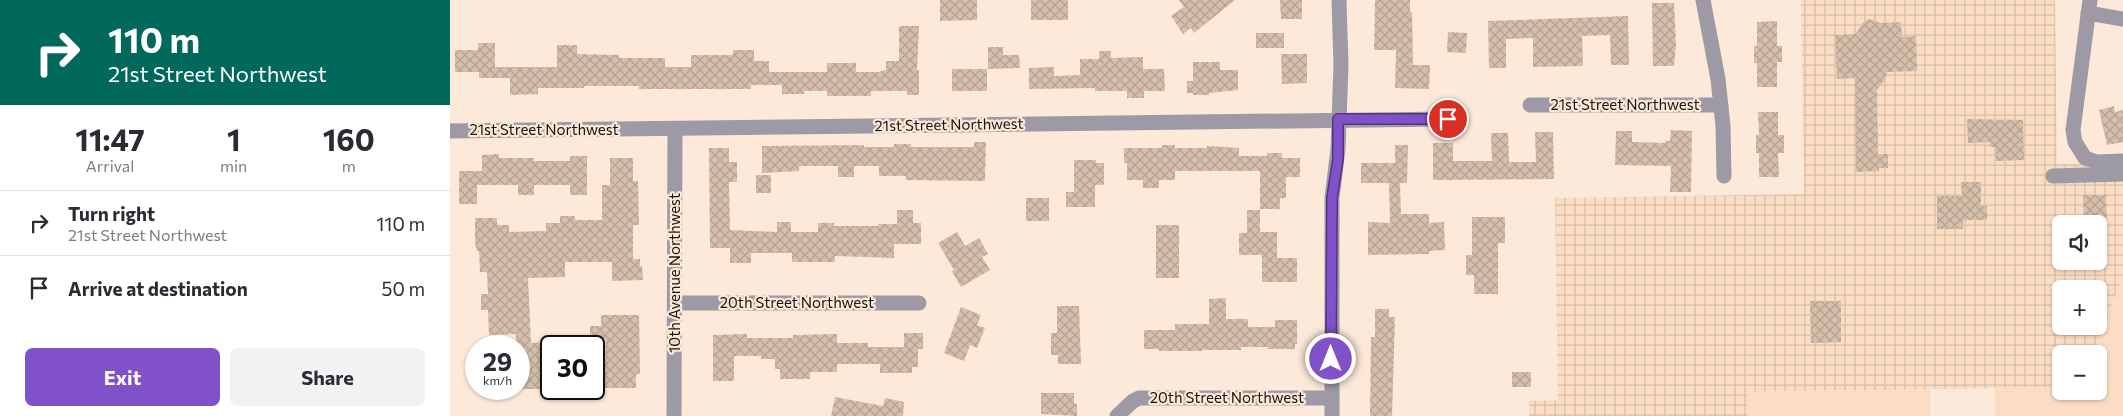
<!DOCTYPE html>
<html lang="en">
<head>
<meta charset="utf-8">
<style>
  :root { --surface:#fff; --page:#f2f2f3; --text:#2b2b33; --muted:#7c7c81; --line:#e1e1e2; --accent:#8151c9 }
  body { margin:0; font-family:Commissioner,sans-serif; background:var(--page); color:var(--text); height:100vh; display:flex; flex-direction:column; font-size:19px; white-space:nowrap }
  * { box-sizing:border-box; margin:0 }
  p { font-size:16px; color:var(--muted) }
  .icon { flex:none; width:28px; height:28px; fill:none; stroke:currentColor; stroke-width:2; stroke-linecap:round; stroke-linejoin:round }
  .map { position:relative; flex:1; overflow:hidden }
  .side { display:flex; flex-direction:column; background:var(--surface); width:450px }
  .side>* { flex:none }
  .banner { background:#00695c; color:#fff; overflow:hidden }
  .tools { position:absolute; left:1602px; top:215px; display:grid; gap:10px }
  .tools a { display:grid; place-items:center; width:55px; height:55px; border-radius:8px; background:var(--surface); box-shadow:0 1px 4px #0004; font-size:25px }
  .speed { position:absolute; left:15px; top:335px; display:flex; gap:10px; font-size:25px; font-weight:700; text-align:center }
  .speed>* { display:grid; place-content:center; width:65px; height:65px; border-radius:50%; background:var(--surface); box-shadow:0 1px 4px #0004; line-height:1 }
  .speed small { font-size:12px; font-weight:400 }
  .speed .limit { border:2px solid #111; border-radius:8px; background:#fff; color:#111 }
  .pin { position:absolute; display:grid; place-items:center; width:42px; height:42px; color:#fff; margin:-21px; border:2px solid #fff; border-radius:50%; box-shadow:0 1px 5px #0007 }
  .me { position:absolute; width:55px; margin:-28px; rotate:0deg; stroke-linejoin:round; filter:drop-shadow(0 0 4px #0008) }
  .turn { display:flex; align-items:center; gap:18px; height:105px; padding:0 25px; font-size:22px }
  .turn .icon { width:65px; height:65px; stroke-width:2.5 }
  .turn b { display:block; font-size:35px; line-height:42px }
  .eta { display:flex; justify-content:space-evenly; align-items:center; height:85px; text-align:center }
  .eta b { font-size:30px; font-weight:700; line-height:35px }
  .action { display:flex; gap:10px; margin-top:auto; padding:10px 25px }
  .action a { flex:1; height:58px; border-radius:8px; background:var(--accent); color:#fff; font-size:20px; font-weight:700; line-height:58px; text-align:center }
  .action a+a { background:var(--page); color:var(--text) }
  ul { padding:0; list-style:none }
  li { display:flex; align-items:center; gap:15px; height:65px; padding:0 25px; border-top:1px solid var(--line) }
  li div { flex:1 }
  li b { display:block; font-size:19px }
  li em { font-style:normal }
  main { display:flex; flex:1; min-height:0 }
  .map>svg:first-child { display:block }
  .built { fill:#fbddc4 }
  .industrial { fill:url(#industrial-grid); fill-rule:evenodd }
  .building { fill:url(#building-cross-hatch) }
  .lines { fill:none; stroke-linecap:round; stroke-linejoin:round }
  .minor { stroke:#9d9aa6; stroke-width:15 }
  .route-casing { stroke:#543583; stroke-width:12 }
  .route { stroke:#8151c9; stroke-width:9 }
  .labels { text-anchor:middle; stroke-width:4.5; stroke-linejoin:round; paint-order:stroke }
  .street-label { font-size:15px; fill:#1a120b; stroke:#fce9d9 }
</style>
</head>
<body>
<main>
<section class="side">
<div class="banner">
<div class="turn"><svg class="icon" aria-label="right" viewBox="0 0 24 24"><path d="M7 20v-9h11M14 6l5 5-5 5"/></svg><div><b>110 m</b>21st Street Northwest</div></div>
</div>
<div class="eta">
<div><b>11:47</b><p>Arrival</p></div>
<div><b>1</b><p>min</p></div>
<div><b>160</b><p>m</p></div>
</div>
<ul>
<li><svg class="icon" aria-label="right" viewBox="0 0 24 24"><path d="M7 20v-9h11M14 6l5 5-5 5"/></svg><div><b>Turn right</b><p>21st Street Northwest</p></div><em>110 m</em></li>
<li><svg class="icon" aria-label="arrive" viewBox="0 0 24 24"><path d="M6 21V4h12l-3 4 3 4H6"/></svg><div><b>Arrive at destination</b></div><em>50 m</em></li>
</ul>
<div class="action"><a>Exit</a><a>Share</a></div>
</section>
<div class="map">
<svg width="1673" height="416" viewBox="0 0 1673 416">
  <defs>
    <pattern id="industrial-grid" width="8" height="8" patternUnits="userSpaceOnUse" patternTransform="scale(1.25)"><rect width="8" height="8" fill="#fbddc4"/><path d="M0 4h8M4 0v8" fill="none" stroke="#d7bda7"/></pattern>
    <pattern id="building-cross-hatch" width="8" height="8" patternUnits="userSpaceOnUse" patternTransform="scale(1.25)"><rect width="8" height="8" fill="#d5beaa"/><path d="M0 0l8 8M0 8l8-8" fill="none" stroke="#b6a291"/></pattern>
  </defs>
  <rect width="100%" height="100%" fill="#fce9d9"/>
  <g class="built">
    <path d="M1673 275V416H1545V388L1611 387V391H1649V354H1644Z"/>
    <path d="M1480 389V416H1297V392Z"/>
  </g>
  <path class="industrial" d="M1351 0H1605L1607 164 1673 163V275L1644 354H1611V387L1297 392V416H1079V401L1108 400 1105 198 1354 194ZM1611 224H1649V261H1611ZM1611 289H1649V326H1611Z"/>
  <g class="building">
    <path d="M490 0H527V20L490 21Z"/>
    <rect x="581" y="0" width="37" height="20"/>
    <path d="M729 0H785L744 33 741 28 733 34 721 16 734 7Z"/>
    <path d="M830 0H852V19H831Z"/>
    <path d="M925 0H960V12H962L963 65H980L979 89 945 88 946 50H924Z"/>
    <path d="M1202 3H1224L1226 44 1224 66H1203Z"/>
    <path d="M1178 16 1179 65H1161L1160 35 1132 36 1133 66 1083 67V38L1056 39V68H1039L1038 21Z"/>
    <path d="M1419 19 1431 23 1451 22 1452 37 1466 36 1467 71 1437 72 1434 81 1427 90 1428 154H1438V168H1429V171L1406 172 1405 78 1387 79 1385 35 1406 34 1412 24Z"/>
    <path d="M1327 21V46H1332V62H1327V87H1307V63H1304V46H1307V22Z"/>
    <path d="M449 26H469L467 70H469V95H457V91H421V96H377V91H354V94H332V85H301V89H189V86H134V88H88V94L60 95V78H29V72H5V50H28V43H45V67H107V45H127V54L169 55V58H215V67H241V55H283V50H304V61H319V72H377V63H406V72H428L436 70V61H449Z"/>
    <path d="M998 32 1017 33 1016 53 997 52Z"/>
    <rect x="806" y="33" width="28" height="15"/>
    <path d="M538 47H553V55H569L570 68 538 69Z"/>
    <path d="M649 51H661V58L693 57V69H714L715 91H694V98H677V91H645V88L579 89V68L604 67V76L630 75V59H649Z"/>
    <path d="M831 54H857V83L832 84Z"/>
    <path d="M743 62H770V70H788V90L759 93V95H743V93H737V81H743Z"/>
    <rect x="502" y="69" width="35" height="22"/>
    <path d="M1664 106 1665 112 1673 110V142L1657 145 1649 110Z"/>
    <path d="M1308 112H1328V135H1334V153H1328L1329 177H1309V153H1306V135H1309Z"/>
    <path d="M1517 119 1573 120 1574 160 1546 161 1545 147H1540V142L1518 143Z"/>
    <path d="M1221 130 1242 131 1241 192H1220L1221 166 1165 165 1166 131H1182V142L1215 143V141H1220Z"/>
    <path d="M1085 132H1103L1104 179 983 180V143H1003V161H1042L1041 133H1058L1059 162H1086Z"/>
    <path d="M524 142H536L535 181 456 180V176H429V166H404V177H388V166H353L349 167V171L312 173V146L414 145V147H444V144H461V147H524Z"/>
    <path d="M712 145H725V148H757V146L789 148V156H817V153H832V158H850V177H836V198H830V209H810V171H725V180H709V188H693V180H677V163H674V148H712Z"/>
    <path d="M945 145H958L957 183H950L951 214H979V223L994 222 995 250 979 251V254L918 255V222L940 223 939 183H911V163H945Z"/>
    <path d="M259 148H279V162H287V182H279L280 230 327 232V222H341V232H368V223H384V226H428V224H447V210H463V223H471V244H444V258L385 256V262H342V253H301V263H280V248H260Z"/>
    <path d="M49 154V158H84V161H120V156H137V195H120V185H84V195H68V185H27V204H9V171H32V155Z"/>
    <path d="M160 158H183V181H188L189 225H183V259H190V266H192L193 280 162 281V262H115V277L78 278 81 343 98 342V370H101V389H69V346H66V334L39 335 38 310H31V294H38L37 272H30L29 251H27L25 243V218H47V225H59V232L96 231V223H110V216H125V220H152V185H160Z"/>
    <path d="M624 160H646V163H654V185H645V207H616V192H624Z"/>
    <rect x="306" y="175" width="15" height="18"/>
    <path d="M1511 182H1531V206H1537V220H1513V229H1487V196H1512Z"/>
    <path d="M1633 195H1656L1657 224H1634Z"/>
    <rect x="576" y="198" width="23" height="23"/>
    <path d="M797 210H810V232H827V258H847V282H812V255H789V233H797Z"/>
    <path d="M1022 217H1055V243H1048V294H1024V275H1016V255H1022Z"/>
    <rect x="706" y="225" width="23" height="53"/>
    <path d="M507 232 515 246 529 238 538 254 532 257 540 270 511 287 502 271 504 270 488 243Z"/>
    <path d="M776 298V319H798V327H825V320H847V344H845V349H818V347H791V350H752V351H709V349H694V330H725V324H759V299Z"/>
    <path d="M1360 301H1391V342L1361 343Z"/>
    <path d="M607 306H629L631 364H608V355H601V333H607Z"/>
    <path d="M511 307 531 315 527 325 535 328 527 348 520 345 514 361 494 353Z"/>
    <path d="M925 309H939V317H945L942 416H920L921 337H925Z"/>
    <path d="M151 315H189L190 374H186V388H154L156 339H140V326H151Z"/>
    <path d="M454 333H473V349H468V367H462V373H430V364H387V372H360V379H330V369H325V359H311V356H284V381H263V335L297 334V338H343V335L387 334V343H418V347H454Z"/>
    <rect x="1062" y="372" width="19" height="15"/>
    <path d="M591 393H624V404H627V416L591 414Z"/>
    <path d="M385 397 433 406 435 398 454 402 453 416H381Z"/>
  </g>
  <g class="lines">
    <g class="minor">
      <path d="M1253 0 1268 79 1273 126 1274 176"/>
      <path d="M1640 0 1623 130 1625 142 1635 158 1647 162 1673 161"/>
      <path d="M1638 13 1673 19"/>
      <path d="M1080 105H1271"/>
      <path d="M0 131 998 119"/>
      <path d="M1603 176 1673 174"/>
      <path d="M225 303H469"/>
      <path d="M224 416 225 129"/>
      <path d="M667 416 683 401 689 398H882"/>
      <path d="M882 416V198L888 149 891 65 889 0"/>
    </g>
  </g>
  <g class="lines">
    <defs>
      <path id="route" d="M881 359 882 198 888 159V119H998"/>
    </defs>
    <use href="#route" class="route-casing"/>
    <use href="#route" class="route"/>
  </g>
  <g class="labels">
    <g class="street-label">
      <text x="1175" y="110">21st Street Northwest</text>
      <text transform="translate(499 125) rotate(-1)" y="5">21st Street Northwest</text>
      <text x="94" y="135">21st Street Northwest</text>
      <text transform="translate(225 273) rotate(-90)" y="5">10th Avenue Northwest</text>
      <text x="347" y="308">20th Street Northwest</text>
      <text x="777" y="403">20th Street Northwest</text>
    </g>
  </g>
</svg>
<div class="tools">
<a><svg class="icon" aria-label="sound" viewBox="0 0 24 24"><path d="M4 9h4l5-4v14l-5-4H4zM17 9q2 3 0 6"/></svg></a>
<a>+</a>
<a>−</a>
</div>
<div class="speed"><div>29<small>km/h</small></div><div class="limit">30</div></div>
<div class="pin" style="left:998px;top:119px;background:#d93025"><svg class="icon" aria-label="arrive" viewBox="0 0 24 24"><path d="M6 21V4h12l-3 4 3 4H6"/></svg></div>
<svg class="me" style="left:881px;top:359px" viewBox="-20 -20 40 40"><circle r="17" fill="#8151c9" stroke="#fff" stroke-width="3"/><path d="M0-11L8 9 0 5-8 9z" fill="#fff"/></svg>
</div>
</main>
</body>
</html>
